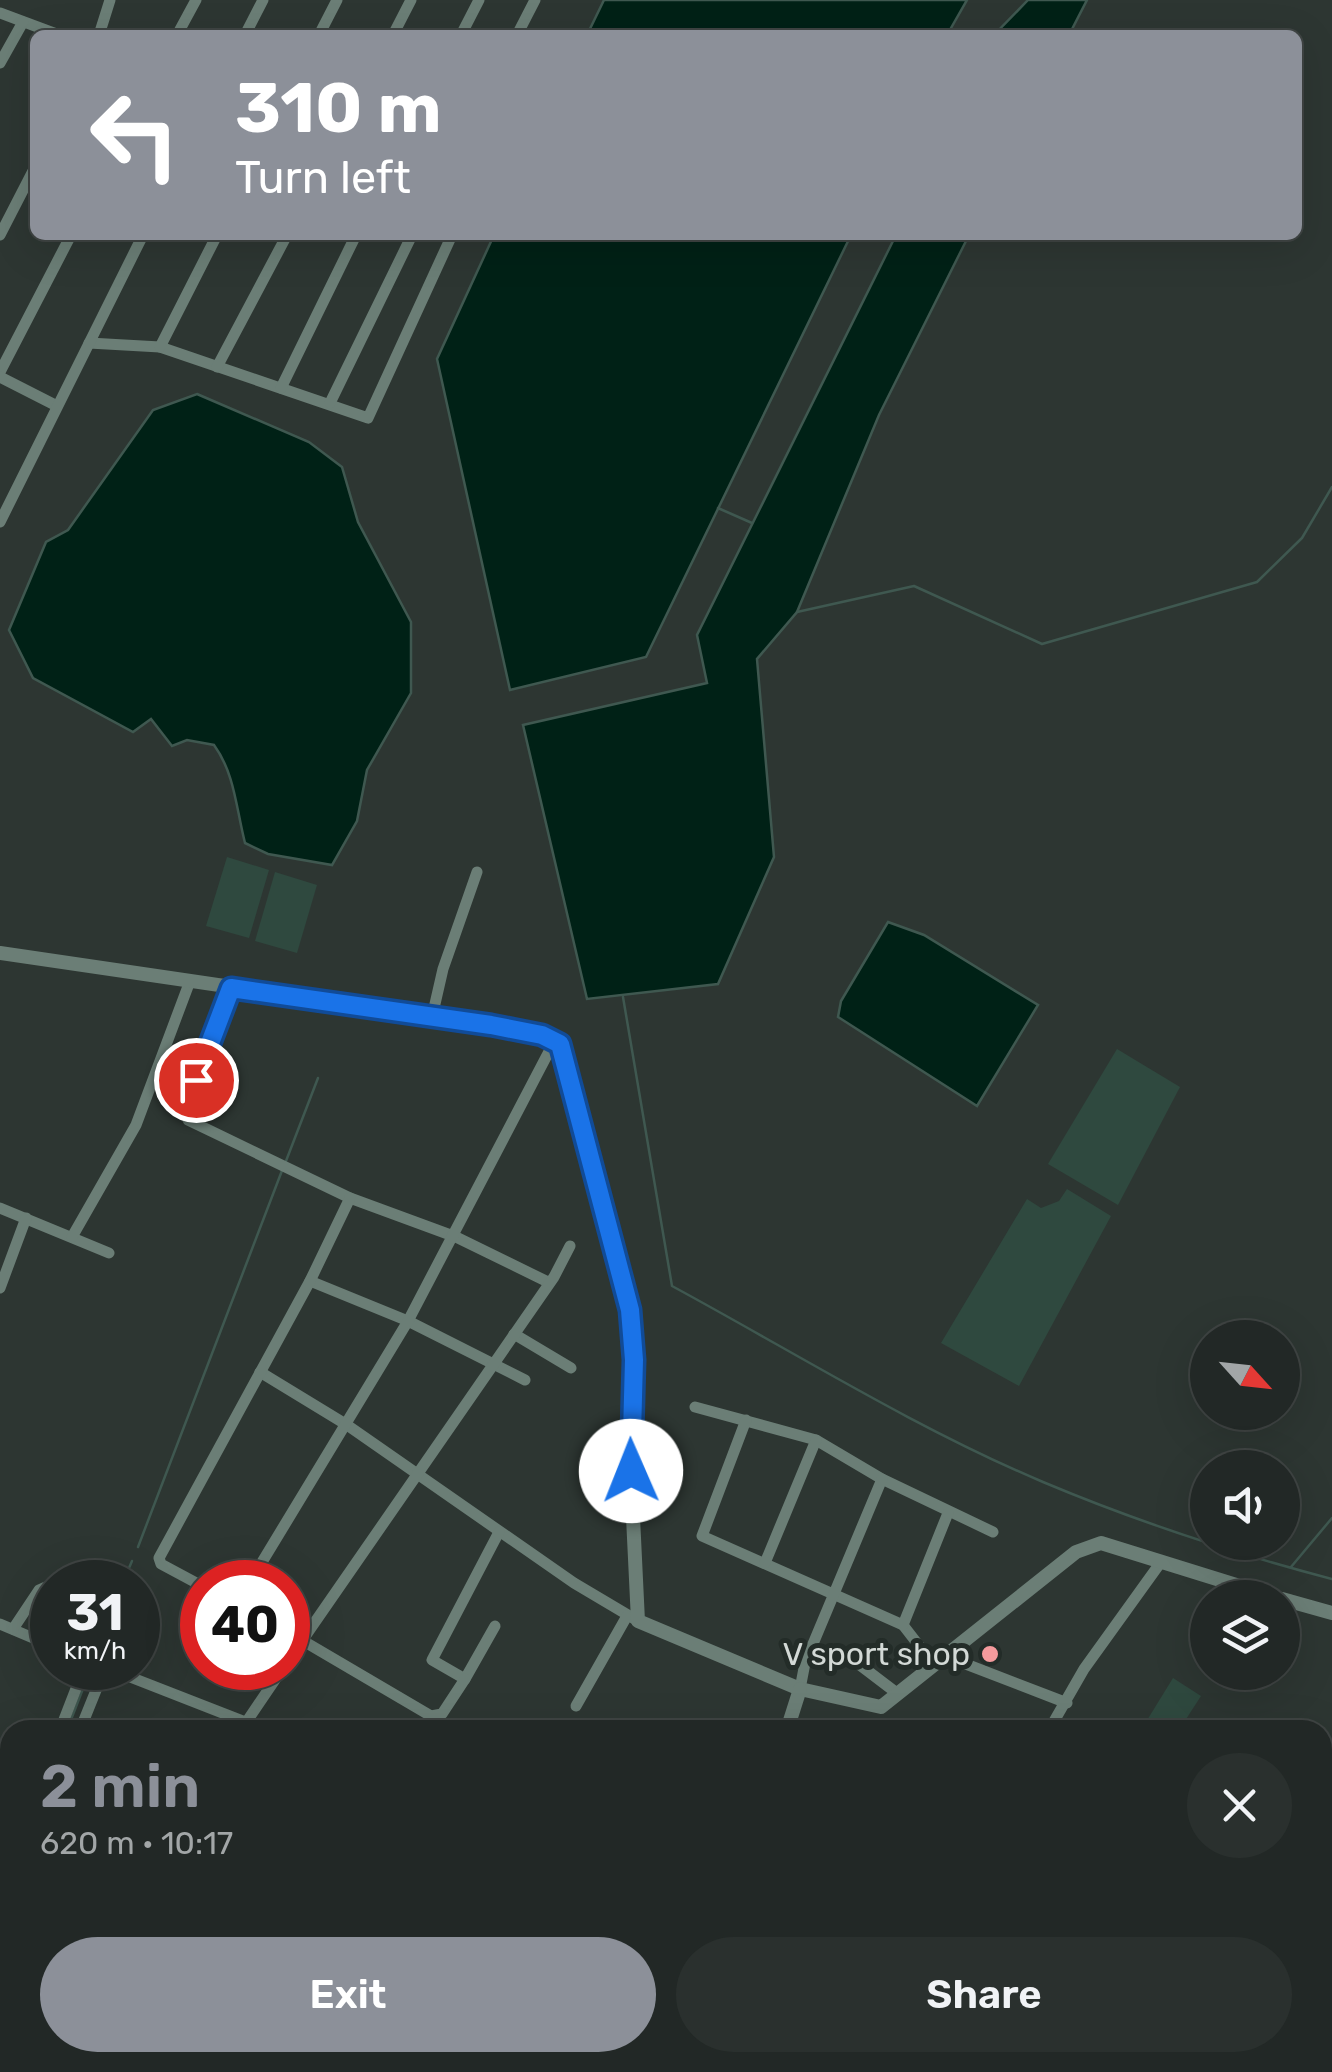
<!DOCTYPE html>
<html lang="en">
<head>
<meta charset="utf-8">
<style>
  :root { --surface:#222826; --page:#2a302e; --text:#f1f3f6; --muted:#a2a6a7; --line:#3f4443; --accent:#8c9099 }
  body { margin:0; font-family:Rubik,sans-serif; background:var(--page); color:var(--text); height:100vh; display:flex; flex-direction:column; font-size:38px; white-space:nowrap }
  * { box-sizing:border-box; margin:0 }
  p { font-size:32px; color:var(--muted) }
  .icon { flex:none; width:55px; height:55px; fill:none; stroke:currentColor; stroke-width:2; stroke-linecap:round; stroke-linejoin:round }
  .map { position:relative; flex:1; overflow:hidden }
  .sheet { position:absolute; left:0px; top:1720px; width:1332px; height:352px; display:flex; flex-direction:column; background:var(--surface); border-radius:30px 30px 0 0; box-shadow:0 10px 40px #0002,0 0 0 2px var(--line) }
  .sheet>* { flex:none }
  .top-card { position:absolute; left:30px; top:30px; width:1272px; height:210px; border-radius:15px; box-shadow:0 10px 40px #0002,0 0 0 2px var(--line); background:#8c9099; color:#fff; overflow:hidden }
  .needle { width:65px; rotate:117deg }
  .fabs { position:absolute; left:1190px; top:1320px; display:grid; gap:20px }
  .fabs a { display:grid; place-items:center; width:110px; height:110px; border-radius:50%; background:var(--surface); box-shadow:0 10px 40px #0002,0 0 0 2px var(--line); font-size:50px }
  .speed { position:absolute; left:30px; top:1560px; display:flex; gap:20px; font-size:50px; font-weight:700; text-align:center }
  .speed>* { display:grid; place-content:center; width:130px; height:130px; border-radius:50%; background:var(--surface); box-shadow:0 10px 40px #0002,0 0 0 2px var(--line); line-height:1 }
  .speed small { font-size:25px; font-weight:400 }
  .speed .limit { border:15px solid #d22; background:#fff; color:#111 }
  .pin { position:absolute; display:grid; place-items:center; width:85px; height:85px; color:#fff; margin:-42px; border:5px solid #fff; border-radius:50%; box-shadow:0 2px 10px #0007 }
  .me { position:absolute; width:110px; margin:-55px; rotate:359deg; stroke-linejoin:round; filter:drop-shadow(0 0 8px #0008) }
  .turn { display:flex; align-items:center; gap:35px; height:210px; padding:0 40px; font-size:45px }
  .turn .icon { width:130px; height:130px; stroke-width:2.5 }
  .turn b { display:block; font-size:70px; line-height:85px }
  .round { display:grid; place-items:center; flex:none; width:105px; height:105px; border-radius:52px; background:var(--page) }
  .overview { display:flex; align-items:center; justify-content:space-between; height:170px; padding:0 40px }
  h1 { font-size:60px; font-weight:600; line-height:75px; color:var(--accent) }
  .cta { display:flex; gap:20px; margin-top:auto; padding:20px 40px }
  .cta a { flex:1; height:115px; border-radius:60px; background:var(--accent); color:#fff; font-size:40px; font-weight:600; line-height:115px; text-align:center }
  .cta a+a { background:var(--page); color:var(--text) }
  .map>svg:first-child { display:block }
  .green { fill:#2f493f }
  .water { fill:#002116; stroke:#3f5850; stroke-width:2.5 }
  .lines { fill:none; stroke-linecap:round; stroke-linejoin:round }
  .stream { stroke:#3f5850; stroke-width:2.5 }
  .minor { stroke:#6b7e76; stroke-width:11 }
  .tertiary { stroke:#6b7e76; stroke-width:14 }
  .secondary { stroke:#89a89b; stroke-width:15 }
  .route-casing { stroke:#114b97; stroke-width:25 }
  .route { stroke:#1a73e8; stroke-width:18 }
  .poi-dot { fill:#f59b9d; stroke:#232c28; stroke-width:4 }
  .labels { text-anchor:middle; stroke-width:10; stroke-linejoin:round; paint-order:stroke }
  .poi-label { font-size:32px; fill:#d3d9d6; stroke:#232c28; text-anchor:end }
</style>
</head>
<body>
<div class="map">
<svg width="1332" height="2072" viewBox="0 0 1332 2072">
  <rect width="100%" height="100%" fill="#2d3632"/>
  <g class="green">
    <path d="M227 857 269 870 249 938 206 926Z"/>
    <path d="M275 872 317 885 297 953 255 941Z"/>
    <path d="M1117 1049 1180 1087 1118 1205 1048 1164Z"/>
    <path d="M1067 1189 1111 1216 1019 1386 941 1343 1027 1199 1041 1208 1059 1201Z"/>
    <path d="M1173 1678 1201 1696 1179 1730H1141Z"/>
  </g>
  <g class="water">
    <path d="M604 0H967L947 35H587Z"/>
    <path d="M1028 0H1087L1069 35H994Z"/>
    <path d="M494 235H851L646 657 510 690 437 359Z"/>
    <path d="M896 235H969L879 415 797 612 757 659 774 857 718 984 587 999 523 725 707 683 697 635Z"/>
    <path d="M197 394 309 442 342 467 358 522 411 622V693L367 770 357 821 332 865 268 854 245 843C236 808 235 774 214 745L187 740 172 746 151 719 133 732 33 678 9 630 46 542 68 530 153 410Z"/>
    <path d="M888 922 924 935 1038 1005 977 1106 838 1017 841 1001Z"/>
  </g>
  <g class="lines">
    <g class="stream">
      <path d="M718 508 752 523"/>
      <path d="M797 612 914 586 1042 644 1257 582 1302 538 1332 487"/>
      <path d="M623 997 672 1286C794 1352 915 1428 1043 1482 1138 1522 1233 1553 1332 1579"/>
      <path d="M286 1161 318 1078"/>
      <path d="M138 1547 283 1168"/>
      <path d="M1291 1567 1332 1518"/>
      <path d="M123 1582 132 1561"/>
      <path d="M67 1730 91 1668"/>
      <path d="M0 1903 10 1877"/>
    </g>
    <g class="minor">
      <path d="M0 13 59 35"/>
      <path d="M99 35 110 0"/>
      <path d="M177 35 196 0"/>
      <path d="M245 35 263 0"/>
      <path d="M319 35 337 0"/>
      <path d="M393 35 411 0"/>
      <path d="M461 35 479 0"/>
      <path d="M517 35 535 0"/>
      <path d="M0 63 23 22"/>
      <path d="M0 235 35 167"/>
      <path d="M89 343 160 347 368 418 452 235"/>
      <path d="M160 347 217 235"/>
      <path d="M217 367 287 235"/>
      <path d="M0 372 71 235"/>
      <path d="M0 377 57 406"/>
      <path d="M281 388 356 235"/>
      <path d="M330 403 412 235"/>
      <path d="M0 522 143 235"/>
      <path d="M231 988 185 1110 188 1120 350 1198 456 1237 548 1282"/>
      <path d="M432 1017 443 969 477 872"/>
      <path d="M0 1208 109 1253"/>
      <path d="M72 1237 136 1125 190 981"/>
      <path d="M310 1281 408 1321 525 1380"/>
      <path d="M0 1288 26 1218"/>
      <path d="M514 1334 571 1368"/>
      <path d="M260 1372 347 1425 574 1583 638 1621"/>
      <path d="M695 1407 816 1440 882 1479 993 1532"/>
      <path d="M746 1420 702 1536 903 1625 934 1665"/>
      <path d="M765 1563 816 1440"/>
      <path d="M250 1582 408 1321 555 1040"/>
      <path d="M202 1586 161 1564 159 1558 310 1281 350 1198"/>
      <path d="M0 1624 52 1646"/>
      <path d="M903 1625 948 1513"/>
      <path d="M495 1626 465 1679 432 1660 499 1532"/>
      <path d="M13 1629 39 1590 57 1582"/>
      <path d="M288 1632 431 1716 442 1714 465 1679"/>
      <path d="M945 1656 1067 1703"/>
      <path d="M852 1659 898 1694"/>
      <path d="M288 1661 554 1277 570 1246"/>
      <path d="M107 1668 266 1730"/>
      <path d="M800 1689 805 1663 882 1479"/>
      <path d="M576 1706 627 1616"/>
      <path d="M60 1730 84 1668"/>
      <path d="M80 1730 105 1668"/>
      <path d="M241 1730 283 1668"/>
      <path d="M1049 1730 1084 1669 1161 1562"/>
      <path d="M1322 1786 1332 1767"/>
      <path d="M0 1884 10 1858"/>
      <path d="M10 1911 4 1934 10 1943"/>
      <path d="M155 2062 180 2072"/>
      <path d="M306 2062 333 2072"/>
      <path d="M253 2072 256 2064"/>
      <path d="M669 2072 673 2062"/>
    </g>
    <g class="tertiary">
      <path d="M0 953 491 1025 542 1035 560 1044 630 1310 634 1360 629 1434 638 1621 800 1689 881 1707 1076 1552 1101 1543 1278 1598"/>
      <path d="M1282 1599 1332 1613"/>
      <path d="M787 1730 800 1689"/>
      <path d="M1093 2062 1118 2072"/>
    </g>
    <path class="secondary" d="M1328 2072 1332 2061"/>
  </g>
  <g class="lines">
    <defs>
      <path id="route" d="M196 1080 231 988 491 1025 542 1035 560 1044 630 1310 634 1360 631 1471"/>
    </defs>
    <use href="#route" class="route-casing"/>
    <use href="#route" class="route"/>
  </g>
  <circle class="poi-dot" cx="990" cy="1654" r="10"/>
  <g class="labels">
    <g class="poi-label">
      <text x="970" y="1665">V sport shop</text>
    </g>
  </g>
</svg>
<div class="fabs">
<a><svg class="needle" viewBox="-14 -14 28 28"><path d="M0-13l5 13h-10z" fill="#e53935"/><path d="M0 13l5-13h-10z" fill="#a2a6a7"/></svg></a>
<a><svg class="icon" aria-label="sound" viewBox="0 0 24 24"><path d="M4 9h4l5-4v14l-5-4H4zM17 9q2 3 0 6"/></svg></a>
<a><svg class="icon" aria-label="layers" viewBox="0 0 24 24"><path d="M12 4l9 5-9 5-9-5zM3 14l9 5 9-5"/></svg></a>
</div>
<div class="speed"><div>31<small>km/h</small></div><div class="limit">40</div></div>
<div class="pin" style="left:196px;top:1080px;background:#d93025"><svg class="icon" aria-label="arrive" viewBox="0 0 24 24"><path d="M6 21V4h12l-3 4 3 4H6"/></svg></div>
<svg class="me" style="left:631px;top:1471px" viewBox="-20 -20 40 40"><circle r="19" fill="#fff"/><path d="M0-13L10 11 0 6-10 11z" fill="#1a73e8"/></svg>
<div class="top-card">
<div class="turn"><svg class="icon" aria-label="left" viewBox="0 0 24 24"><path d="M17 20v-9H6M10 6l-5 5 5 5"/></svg><div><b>310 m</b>Turn left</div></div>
</div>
<section class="sheet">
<div class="overview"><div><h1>2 min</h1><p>620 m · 10:17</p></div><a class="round"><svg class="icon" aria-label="close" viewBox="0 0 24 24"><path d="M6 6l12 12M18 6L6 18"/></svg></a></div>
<div class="cta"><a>Exit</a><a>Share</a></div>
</section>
</div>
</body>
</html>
